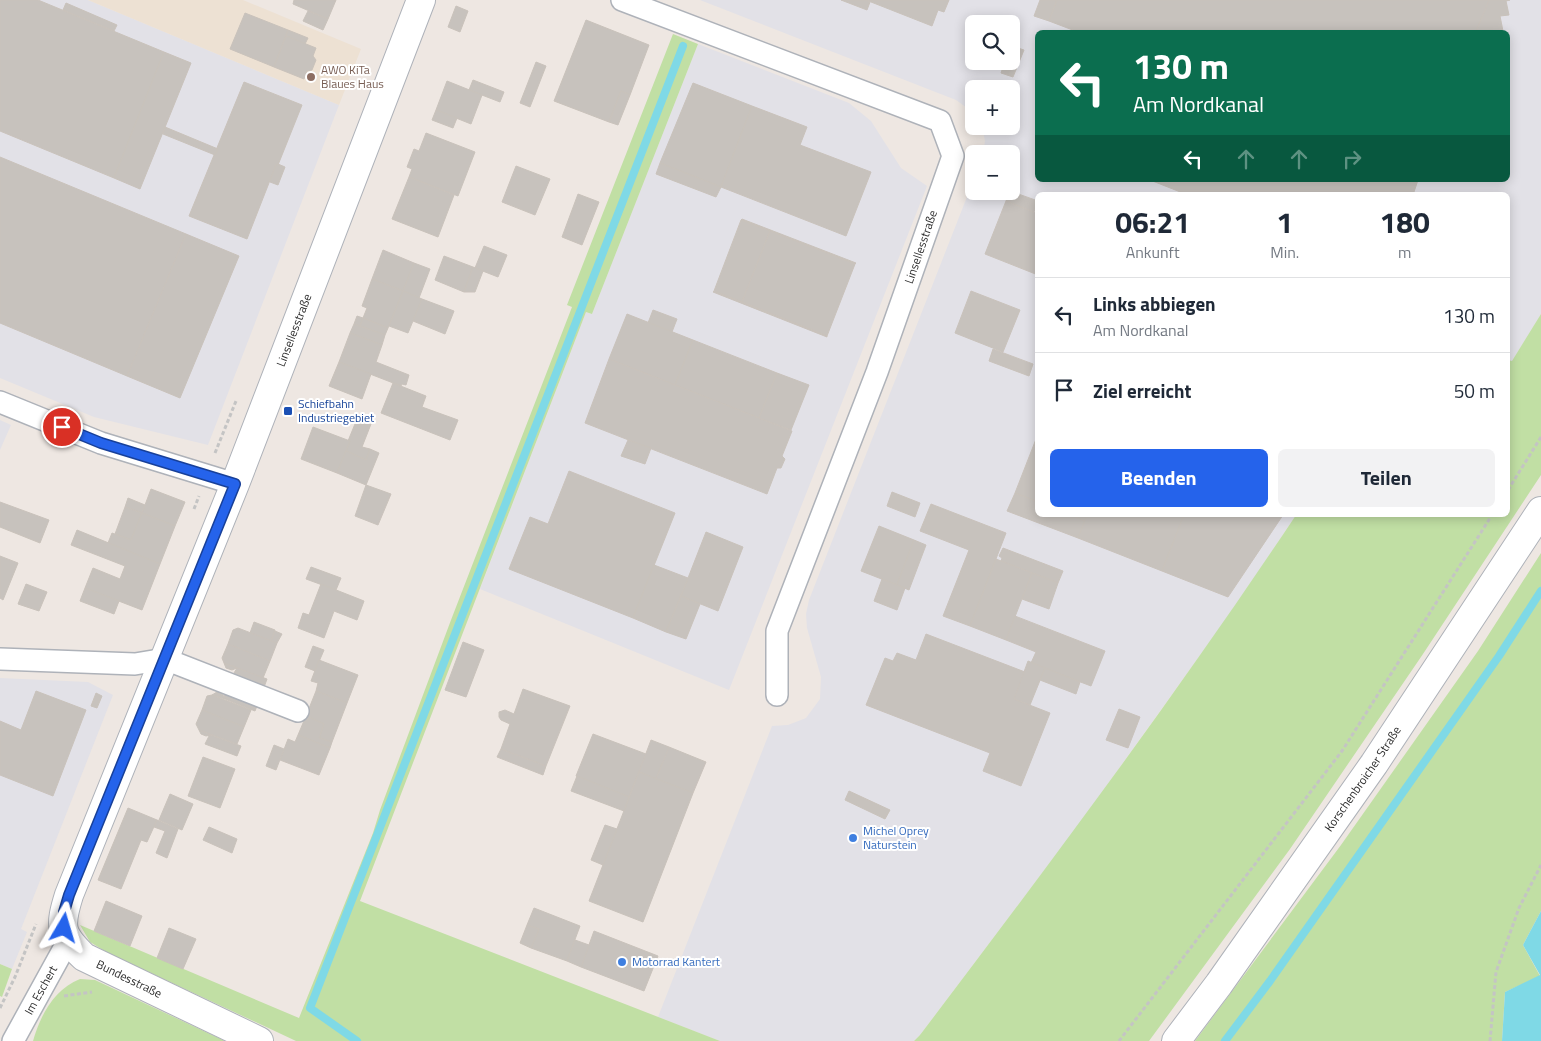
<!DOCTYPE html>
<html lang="de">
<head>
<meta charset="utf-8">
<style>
  :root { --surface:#fff; --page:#f2f2f3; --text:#1f2937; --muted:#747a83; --line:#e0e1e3; --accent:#2563eb }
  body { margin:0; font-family:"Titillium Web",sans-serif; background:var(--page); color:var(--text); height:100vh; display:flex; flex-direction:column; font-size:19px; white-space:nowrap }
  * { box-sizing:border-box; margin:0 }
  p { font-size:16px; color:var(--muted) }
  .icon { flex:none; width:28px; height:28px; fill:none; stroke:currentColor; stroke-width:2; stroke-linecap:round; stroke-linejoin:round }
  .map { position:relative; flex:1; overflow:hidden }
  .side { position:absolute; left:1035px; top:192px; width:475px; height:325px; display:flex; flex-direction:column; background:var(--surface); border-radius:8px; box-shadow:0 2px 12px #0003 }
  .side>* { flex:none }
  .hud { position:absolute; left:1035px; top:30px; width:475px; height:152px; border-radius:8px; box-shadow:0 2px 12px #0003; background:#0b6e4f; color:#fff; overflow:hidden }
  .tools { position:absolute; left:965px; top:15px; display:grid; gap:10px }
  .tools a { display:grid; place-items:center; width:55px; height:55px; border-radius:8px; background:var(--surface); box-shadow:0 2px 12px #0003; font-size:25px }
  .pin { position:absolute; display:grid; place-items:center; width:42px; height:42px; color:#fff; margin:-21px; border:2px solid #fff; border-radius:50%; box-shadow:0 1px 5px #0007 }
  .me { position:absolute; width:55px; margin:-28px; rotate:7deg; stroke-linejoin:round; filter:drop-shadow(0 0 4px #0008) }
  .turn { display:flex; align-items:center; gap:18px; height:105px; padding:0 15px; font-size:22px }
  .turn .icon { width:65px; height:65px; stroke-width:2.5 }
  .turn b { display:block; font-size:35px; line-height:42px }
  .lanes { display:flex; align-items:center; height:48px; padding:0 15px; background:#0003; justify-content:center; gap:25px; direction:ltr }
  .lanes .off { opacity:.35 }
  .eta { display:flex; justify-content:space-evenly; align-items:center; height:85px; text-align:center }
  .eta b { font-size:30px; font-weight:700; line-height:35px }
  .cta { display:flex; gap:10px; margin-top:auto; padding:10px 15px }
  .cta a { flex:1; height:58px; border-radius:8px; background:var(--accent); color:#fff; font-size:20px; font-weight:700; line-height:58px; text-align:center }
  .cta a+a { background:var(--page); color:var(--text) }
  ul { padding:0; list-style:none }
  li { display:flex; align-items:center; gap:15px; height:75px; padding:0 15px; border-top:1px solid var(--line) }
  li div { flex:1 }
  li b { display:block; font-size:19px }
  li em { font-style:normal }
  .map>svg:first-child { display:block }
  .industrial { fill:#e2e1e7; fill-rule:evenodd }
  .education { fill:#ede1d3 }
  .green { fill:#c1dfa4 }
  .water { fill:#7fd9e6 }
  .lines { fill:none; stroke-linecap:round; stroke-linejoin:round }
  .stream { stroke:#7fd9e6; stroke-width:8 }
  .building { fill:#c7c2bd; stroke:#c9c2bb }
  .street-casing { stroke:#aeb2b9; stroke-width:24 }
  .secondary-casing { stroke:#aeb2b9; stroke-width:30 }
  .path { stroke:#c4c4c4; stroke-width:3; stroke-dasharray:4 2.5; stroke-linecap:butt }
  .street { stroke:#fff; stroke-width:21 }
  .secondary { stroke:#fff; stroke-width:28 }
  .route-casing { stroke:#184099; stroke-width:12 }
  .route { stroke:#2563eb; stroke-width:9 }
  .education-dot { fill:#8d6e63; stroke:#fff; stroke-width:2 }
  .transit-dot { fill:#1a4fb4; stroke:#fff; stroke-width:2 }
  .shop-dot { fill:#3f7fe0; stroke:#fff; stroke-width:2 }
  .labels { text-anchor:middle; stroke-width:4; stroke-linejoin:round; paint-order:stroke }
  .education-label { font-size:12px; fill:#785e54; stroke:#fff; text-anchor:start }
  .street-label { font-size:12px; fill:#2e2e2e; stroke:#fff }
  .transit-label { font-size:12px; fill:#164399; stroke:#fff; text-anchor:start }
  .shop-label { font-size:12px; fill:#366cbe; stroke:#fff; text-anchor:start }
</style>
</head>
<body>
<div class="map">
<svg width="1541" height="1041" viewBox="0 0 1541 1041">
  <rect width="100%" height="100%" fill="#eee7e2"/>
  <g class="industrial">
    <path d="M0 0H88L339 105 208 445 94 417 0 378Z"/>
    <path d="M700 0H1541V314L1512 362 1508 360V195H1038V515H1296L1239 601 1074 831 920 1035 914 1041H720L658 1017 772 726 788 725 806 718 820 699 821 677 807 628 806 614 809 600 974 179V191H1011V154H983L985 141 982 126H1011V89H974V113L956 100ZM974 24H1011V61H974ZM1038 32H1508V180H1038Z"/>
    <path d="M698 44 849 103 871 121 901 168 927 186 729 690 480 589 586 312 592 314Z"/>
    <path d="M0 420 11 425 0 450Z"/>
    <path d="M0 678 88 682 113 695 21 929 27 932 12 969 0 964Z"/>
  </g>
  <path class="education" d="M88 0H243L361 49 339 105Z"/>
  <g class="green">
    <path d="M673 34 698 44 592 314 586 312 360 901 720 1041H296L108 953 90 942 80 925 299 1018 373 833 380 810 451 620 572 307 567 305Z"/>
    <path d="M1541 314V475L1423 654 1290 849 1149 1041H914L920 1035C1049 865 1177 694 1296 515H1508V360L1512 361Z"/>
    <path d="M1541 553V911L1523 945 1540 976 1505 992 1502 1041H1195L1341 845 1478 651Z"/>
    <path d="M0 964 12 969 2 997 0 996Z"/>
    <path d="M80 979 95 980 225 1041H33C40 1016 54 989 80 979Z"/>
  </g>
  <path class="water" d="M1541 911V1041H1502L1505 992 1540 975 1523 945Z"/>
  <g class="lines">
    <g class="stream">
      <path d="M357 1041 310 1008 683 46"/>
      <path d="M1225 1041 1270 981 1499 656 1541 591"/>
    </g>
  </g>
  <g class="building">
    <path d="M0 0H38L164 52 114 178 0 131Z"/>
    <path d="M294 0H336L328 19 293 4Z"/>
    <path d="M841 0H866L870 2 867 10Z"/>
    <path d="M866 0H949L944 12 938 10 932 26Z"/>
    <path d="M1040 0H1057L1049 21 1034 16Z"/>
    <path d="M1057 0H1489L1476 32H1078L1049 21Z"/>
    <path d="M1489 0H1510L1506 1 1509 15 1500 16 1503 31 1476 32Z"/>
    <path d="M66 3 117 25 114 31 63 10Z"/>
    <path d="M456 6 468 11 460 32 448 27Z"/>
    <path d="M308 11 328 19 323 30 303 21Z"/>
    <path d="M245 13 288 30 274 67 230 49Z"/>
    <path d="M586 20 649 45 630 95 621 91 609 122 554 101Z"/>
    <path d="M288 30 308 38 305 44 286 36Z"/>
    <path d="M286 36 316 48 313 56 316 60 312 70 307 71 304 79 274 67Z"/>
    <path d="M1012 46 1024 50 1013 77 1001 73 1005 61H1011Z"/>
    <path d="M164 52 191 63 140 189 114 178Z"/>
    <path d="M536 62 546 66 530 107 520 103Z"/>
    <path d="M473 80 504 92 500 102 469 90Z"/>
    <path d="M447 81 482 95 471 124 436 110Z"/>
    <path d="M244 82 302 105 278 165H276L247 239 189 216Z"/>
    <path d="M693 83 752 106 721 187 660 163Z"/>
    <path d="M621 91 630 95 618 125 609 122Z"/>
    <path d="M752 106 807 127 800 145 871 172 846 236 721 187Z"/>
    <path d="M436 110 457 118 453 128 432 120Z"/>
    <path d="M165 127 218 149 215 155 163 134Z"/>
    <path d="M426 133 475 152 458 196 409 177 412 169 407 167 414 149 419 151Z"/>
    <path d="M0 157 186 234 127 376 0 323Z"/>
    <path d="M660 163 721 187 716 197 656 174Z"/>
    <path d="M278 164 285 167 278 185 270 182V180L276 165Z"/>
    <path d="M516 166 550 179 535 215 502 202Z"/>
    <path d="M409 177 454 195 438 237 392 219Z"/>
    <path d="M1150 180H1418L1413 195H1188Z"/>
    <path d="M1010 191 1038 201 1034 212 1006 201Z"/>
    <path d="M578 194 599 202 582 245 562 237Z"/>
    <path d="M1006 201 1038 214V275L985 254Z"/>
    <path d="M742 219 856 263 855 264 770 231 741 220Z"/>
    <path d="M741 220 770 231 742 302 714 291Z"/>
    <path d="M770 231 855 264 827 336 742 302Z"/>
    <path d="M186 234 239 256 180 398 127 376Z"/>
    <path d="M484 246 507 255 498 277 475 268Z"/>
    <path d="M383 250 414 263 403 291 372 279Z"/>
    <path d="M444 256 473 267 464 292 435 280Z"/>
    <path d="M414 263 430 269 419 298 403 291Z"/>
    <path d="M473 267 483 271 475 292H464Z"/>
    <path d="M372 279 403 291 388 328 363 318 367 308 362 306Z"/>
    <path d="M403 291 422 299 408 333 389 326Z"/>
    <path d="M714 291 827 336V337L713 292Z"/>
    <path d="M971 291 1020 310 1003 352 955 333Z"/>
    <path d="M422 299 454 311 445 334 413 321Z"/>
    <path d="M653 310 677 319 672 332 648 323Z"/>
    <path d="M627 314 693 340 675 385 609 359Z"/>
    <path d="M357 316 363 318 360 326 354 324Z"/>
    <path d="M363 318 388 328 385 335 360 326Z"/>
    <path d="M354 324 385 335 382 345 350 333Z"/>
    <path d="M350 333 382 345 376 362 409 375 406 385 402 384 401 386 339 362Z"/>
    <path d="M693 340 777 373 759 418 675 385Z"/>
    <path d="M993 349 1033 364 1029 376 989 361Z"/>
    <path d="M609 359 792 431 782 456 785 459 781 468H777L767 494 585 423Z"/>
    <path d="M339 362 371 374 362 399 329 386Z"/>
    <path d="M777 373 809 385 791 430 759 418Z"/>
    <path d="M393 383 426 396 422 407 458 420 450 440 381 413Z"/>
    <path d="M357 419 371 424 362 447 370 449 366 460 346 451 350 441H348Z"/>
    <path d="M313 427 350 441 337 473 301 459Z"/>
    <path d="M1038 434V502L1015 493Z"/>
    <path d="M628 440 651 448 645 464 621 456Z"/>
    <path d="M370 449 379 453 366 485 337 473 346 451 366 460Z"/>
    <path d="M569 471 675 513 633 618 509 569 530 517 548 524Z"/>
    <path d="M366 485 391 494 378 525 355 516Z"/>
    <path d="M151 489 185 502 175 526 142 513Z"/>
    <path d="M892 492 920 503 915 517 887 506Z"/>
    <path d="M1015 493 1038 502V515H1071L1085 521 1078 538 1007 511Z"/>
    <path d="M128 498 145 505 142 513 125 507Z"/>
    <path d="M0 502 49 520 40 543 0 527Z"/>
    <path d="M931 504 1006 533 970 626 943 616 969 550 920 531Z"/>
    <path d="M125 507 142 513 131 540 115 534Z"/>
    <path d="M142 513 175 526 160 564 108 543 112 533 131 540Z"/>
    <path d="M1071 515H1087L1085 521Z"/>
    <path d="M1087 515H1184L1162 571 1078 538Z"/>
    <path d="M1184 515H1283L1228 597 1162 571Z"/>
    <path d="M879 526 914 540 897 585 861 571Z"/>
    <path d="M77 530 160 564 142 610 85 588 93 568 120 579 125 566 71 545Z"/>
    <path d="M706 532 743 547 718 611 681 596Z"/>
    <path d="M914 540 926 545 909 590 897 585Z"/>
    <path d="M1003 548 1063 571 1058 583 1001 561 1002 558 999 556Z"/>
    <path d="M0 556 18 563 3 600 0 598Z"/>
    <path d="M996 559 1032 573 1006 640 970 626Z"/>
    <path d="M654 565 688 578 666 632 633 618Z"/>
    <path d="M311 567 341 578 336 590 306 579Z"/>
    <path d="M1032 573 1058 583 1049 609 1022 599Z"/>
    <path d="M882 579 905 588 897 610 874 601Z"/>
    <path d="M26 584 47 592 39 611 18 604Z"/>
    <path d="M321 584 364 601 357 620 334 611 324 638 298 628 303 613 309 615Z"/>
    <path d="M85 588 119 601 114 614 80 601Z"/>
    <path d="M681 596 700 604 686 639 666 632Z"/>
    <path d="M1015 616 1105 651 1091 686 1031 663 1036 652 1006 640Z"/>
    <path d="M254 622 275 630 271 641 250 633Z"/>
    <path d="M238 628 277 643 270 661 228 644 233 630Z"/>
    <path d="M275 631 282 634 277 643 271 641Z"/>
    <path d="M926 634 1025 672 1014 699 1050 713 1021 786 983 771 990 753 866 705 885 658 893 661 897 653 916 660Z"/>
    <path d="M463 642 484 650 466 697 445 690Z"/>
    <path d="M228 644 270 661 263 678 224 663 222 658Z"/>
    <path d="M313 646 324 650 315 671 305 667Z"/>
    <path d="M319 660 358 675 347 703 316 691 318 683 311 681Z"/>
    <path d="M1028 661 1045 668 1030 705 1014 699Z"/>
    <path d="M224 663 237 668 232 670 226 668Z"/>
    <path d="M237 668 267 679 263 690 231 678Z"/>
    <path d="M1045 668 1080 682 1076 694 1040 680Z"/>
    <path d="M228 688 259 701 255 711 225 699 224 697Z"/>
    <path d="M523 689 570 706 546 766 501 749 510 724 501 720 499 717V712L505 710 514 714Z"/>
    <path d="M36 691 86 710 53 796 0 775V721L21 730Z"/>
    <path d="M316 691 347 703 332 742 319 738 324 724 306 716Z"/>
    <path d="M217 692 223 695 225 699 212 695Z"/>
    <path d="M96 693 102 696 97 708 91 706Z"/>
    <path d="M212 695 251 710 244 727 202 710 207 696Z"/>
    <path d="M1119 709 1140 717 1128 748 1106 740Z"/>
    <path d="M202 710 244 727 237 744 199 730 196 724Z"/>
    <path d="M306 716 324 724 319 738 332 742 330 748 298 735Z"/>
    <path d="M199 730 211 735 206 736 201 734Z"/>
    <path d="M593 734 646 754 629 797 576 776Z"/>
    <path d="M211 735 241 746 237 756 205 744 209 736Z"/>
    <path d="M298 735 330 748 319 775 280 760 288 739 295 742Z"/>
    <path d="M651 740 669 747 656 779 639 772Z"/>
    <path d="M274 745 284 749 276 770 266 766Z"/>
    <path d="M669 747 706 762 693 793 656 779Z"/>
    <path d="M501 749 546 766 543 775 497 757Z"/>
    <path d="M203 757 235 769 220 808 188 796Z"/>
    <path d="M639 772 693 793 643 922 589 901Z"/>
    <path d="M577 776 629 797 624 811 571 791Z"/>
    <path d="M849 791 890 810 885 819 845 800Z"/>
    <path d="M170 794 193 804 182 830 159 820Z"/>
    <path d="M128 808 157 820 147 842 141 840 121 889 98 880Z"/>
    <path d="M157 820 178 829 167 858 156 853 165 831 154 827Z"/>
    <path d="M605 825 617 829 603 865 591 860Z"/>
    <path d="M209 827 237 839 232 853 203 840Z"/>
    <path d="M106 901 142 916 130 946 94 931Z"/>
    <path d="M534 908 580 926 567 961 531 948 539 929 527 925Z"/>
    <path d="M527 925 539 929 531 948 520 943Z"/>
    <path d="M169 928 196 939 183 969 157 958Z"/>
    <path d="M594 931 658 956 644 991 581 967Z"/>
    <path d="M575 940 589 945 581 967 567 961Z"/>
  </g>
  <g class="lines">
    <defs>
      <g id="street">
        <path d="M622 0 940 121 953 156 877 372 777 631V695"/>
        <path d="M0 402 101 443 235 484"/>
        <path d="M0 659 135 664 165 659 298 711"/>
        <path id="s1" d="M13 1041 68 941"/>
      </g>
      <g id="secondary">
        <path id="s2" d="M259 1041 84 957C60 934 59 927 69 895L235 484 421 0"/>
        <path id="s3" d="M1176 1041 1219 984 1374 764 1541 511"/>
      </g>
    </defs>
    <use href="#street" class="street-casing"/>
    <use href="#secondary" class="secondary-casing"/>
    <g class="path">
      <path d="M215 453 236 401"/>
      <path d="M1508 490 1541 437"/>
      <path d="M194 509 199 496"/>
      <path d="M64 996 92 992"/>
      <path d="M0 1008 15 977 36 924"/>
      <path d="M1119 1041 1342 751 1492 515"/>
      <path d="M1490 1041 1496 972 1519 908 1541 865"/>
    </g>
    <use href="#street" class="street"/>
    <use href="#secondary" class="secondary"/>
  </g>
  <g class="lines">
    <defs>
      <path id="route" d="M62 427 101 443 235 484 69 895 64 912V928"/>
    </defs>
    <use href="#route" class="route-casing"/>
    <use href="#route" class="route"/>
  </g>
  <circle class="education-dot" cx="311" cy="77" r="5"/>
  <rect class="transit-dot" x="283" y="406" width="10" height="10" rx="2.5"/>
  <g class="shop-dot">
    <circle cx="853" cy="838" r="5"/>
    <circle cx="622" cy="962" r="5"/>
  </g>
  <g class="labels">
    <g class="education-label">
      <text x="321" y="74">AWO KiTa<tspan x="321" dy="14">Blaues Haus</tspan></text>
    </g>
    <g class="street-label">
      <text transform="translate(921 247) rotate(-71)" y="4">Linsellesstraße</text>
      <text dy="4" stroke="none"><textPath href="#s2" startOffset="872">Linsellesstraße</textPath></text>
      <text dy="4" stroke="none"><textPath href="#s3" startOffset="322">Korschenbroicher Straße</textPath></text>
      <text transform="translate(129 979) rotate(26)" y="4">Bundesstraße</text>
      <text dy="4" stroke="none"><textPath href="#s1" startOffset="58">Im Eschert</textPath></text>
    </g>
    <g class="transit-label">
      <text x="298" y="408">Schiefbahn<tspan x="298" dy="14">Industriegebiet</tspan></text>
    </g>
    <g class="shop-label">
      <text x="863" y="835">Michel Oprey<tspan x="863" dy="14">Naturstein</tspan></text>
      <text x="632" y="966">Motorrad Kantert</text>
    </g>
  </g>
</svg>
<div class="tools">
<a><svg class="icon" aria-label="search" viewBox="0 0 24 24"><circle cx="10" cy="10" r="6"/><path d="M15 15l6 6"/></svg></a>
<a>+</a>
<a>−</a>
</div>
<div class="pin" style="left:62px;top:427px;background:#d93025"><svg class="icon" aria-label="arrive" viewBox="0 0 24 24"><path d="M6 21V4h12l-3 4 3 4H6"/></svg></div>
<svg class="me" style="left:64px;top:928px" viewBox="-20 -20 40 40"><path d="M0-17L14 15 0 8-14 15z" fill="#2563eb" stroke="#fff" stroke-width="4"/></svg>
<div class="hud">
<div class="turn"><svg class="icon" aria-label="left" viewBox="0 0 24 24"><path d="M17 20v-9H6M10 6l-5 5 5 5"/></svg><div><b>130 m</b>Am Nordkanal</div></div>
<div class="lanes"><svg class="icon" aria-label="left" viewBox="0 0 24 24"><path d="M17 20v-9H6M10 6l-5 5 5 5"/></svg><svg class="icon off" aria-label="ahead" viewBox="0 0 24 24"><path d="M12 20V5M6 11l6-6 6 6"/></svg><svg class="icon off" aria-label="ahead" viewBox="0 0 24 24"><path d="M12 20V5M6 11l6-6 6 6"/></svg><svg class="icon off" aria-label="right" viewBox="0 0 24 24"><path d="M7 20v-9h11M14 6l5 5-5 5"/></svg></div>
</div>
<section class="side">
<div class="eta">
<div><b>06:21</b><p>Ankunft</p></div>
<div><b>1</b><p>Min.</p></div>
<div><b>180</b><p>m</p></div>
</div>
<ul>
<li><svg class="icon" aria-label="left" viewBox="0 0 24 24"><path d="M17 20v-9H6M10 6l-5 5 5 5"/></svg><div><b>Links abbiegen</b><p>Am Nordkanal</p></div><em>130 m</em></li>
<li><svg class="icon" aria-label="arrive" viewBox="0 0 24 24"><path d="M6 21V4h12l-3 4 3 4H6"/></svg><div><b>Ziel erreicht</b></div><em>50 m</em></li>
</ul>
<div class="cta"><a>Beenden</a><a>Teilen</a></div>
</section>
</div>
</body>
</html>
